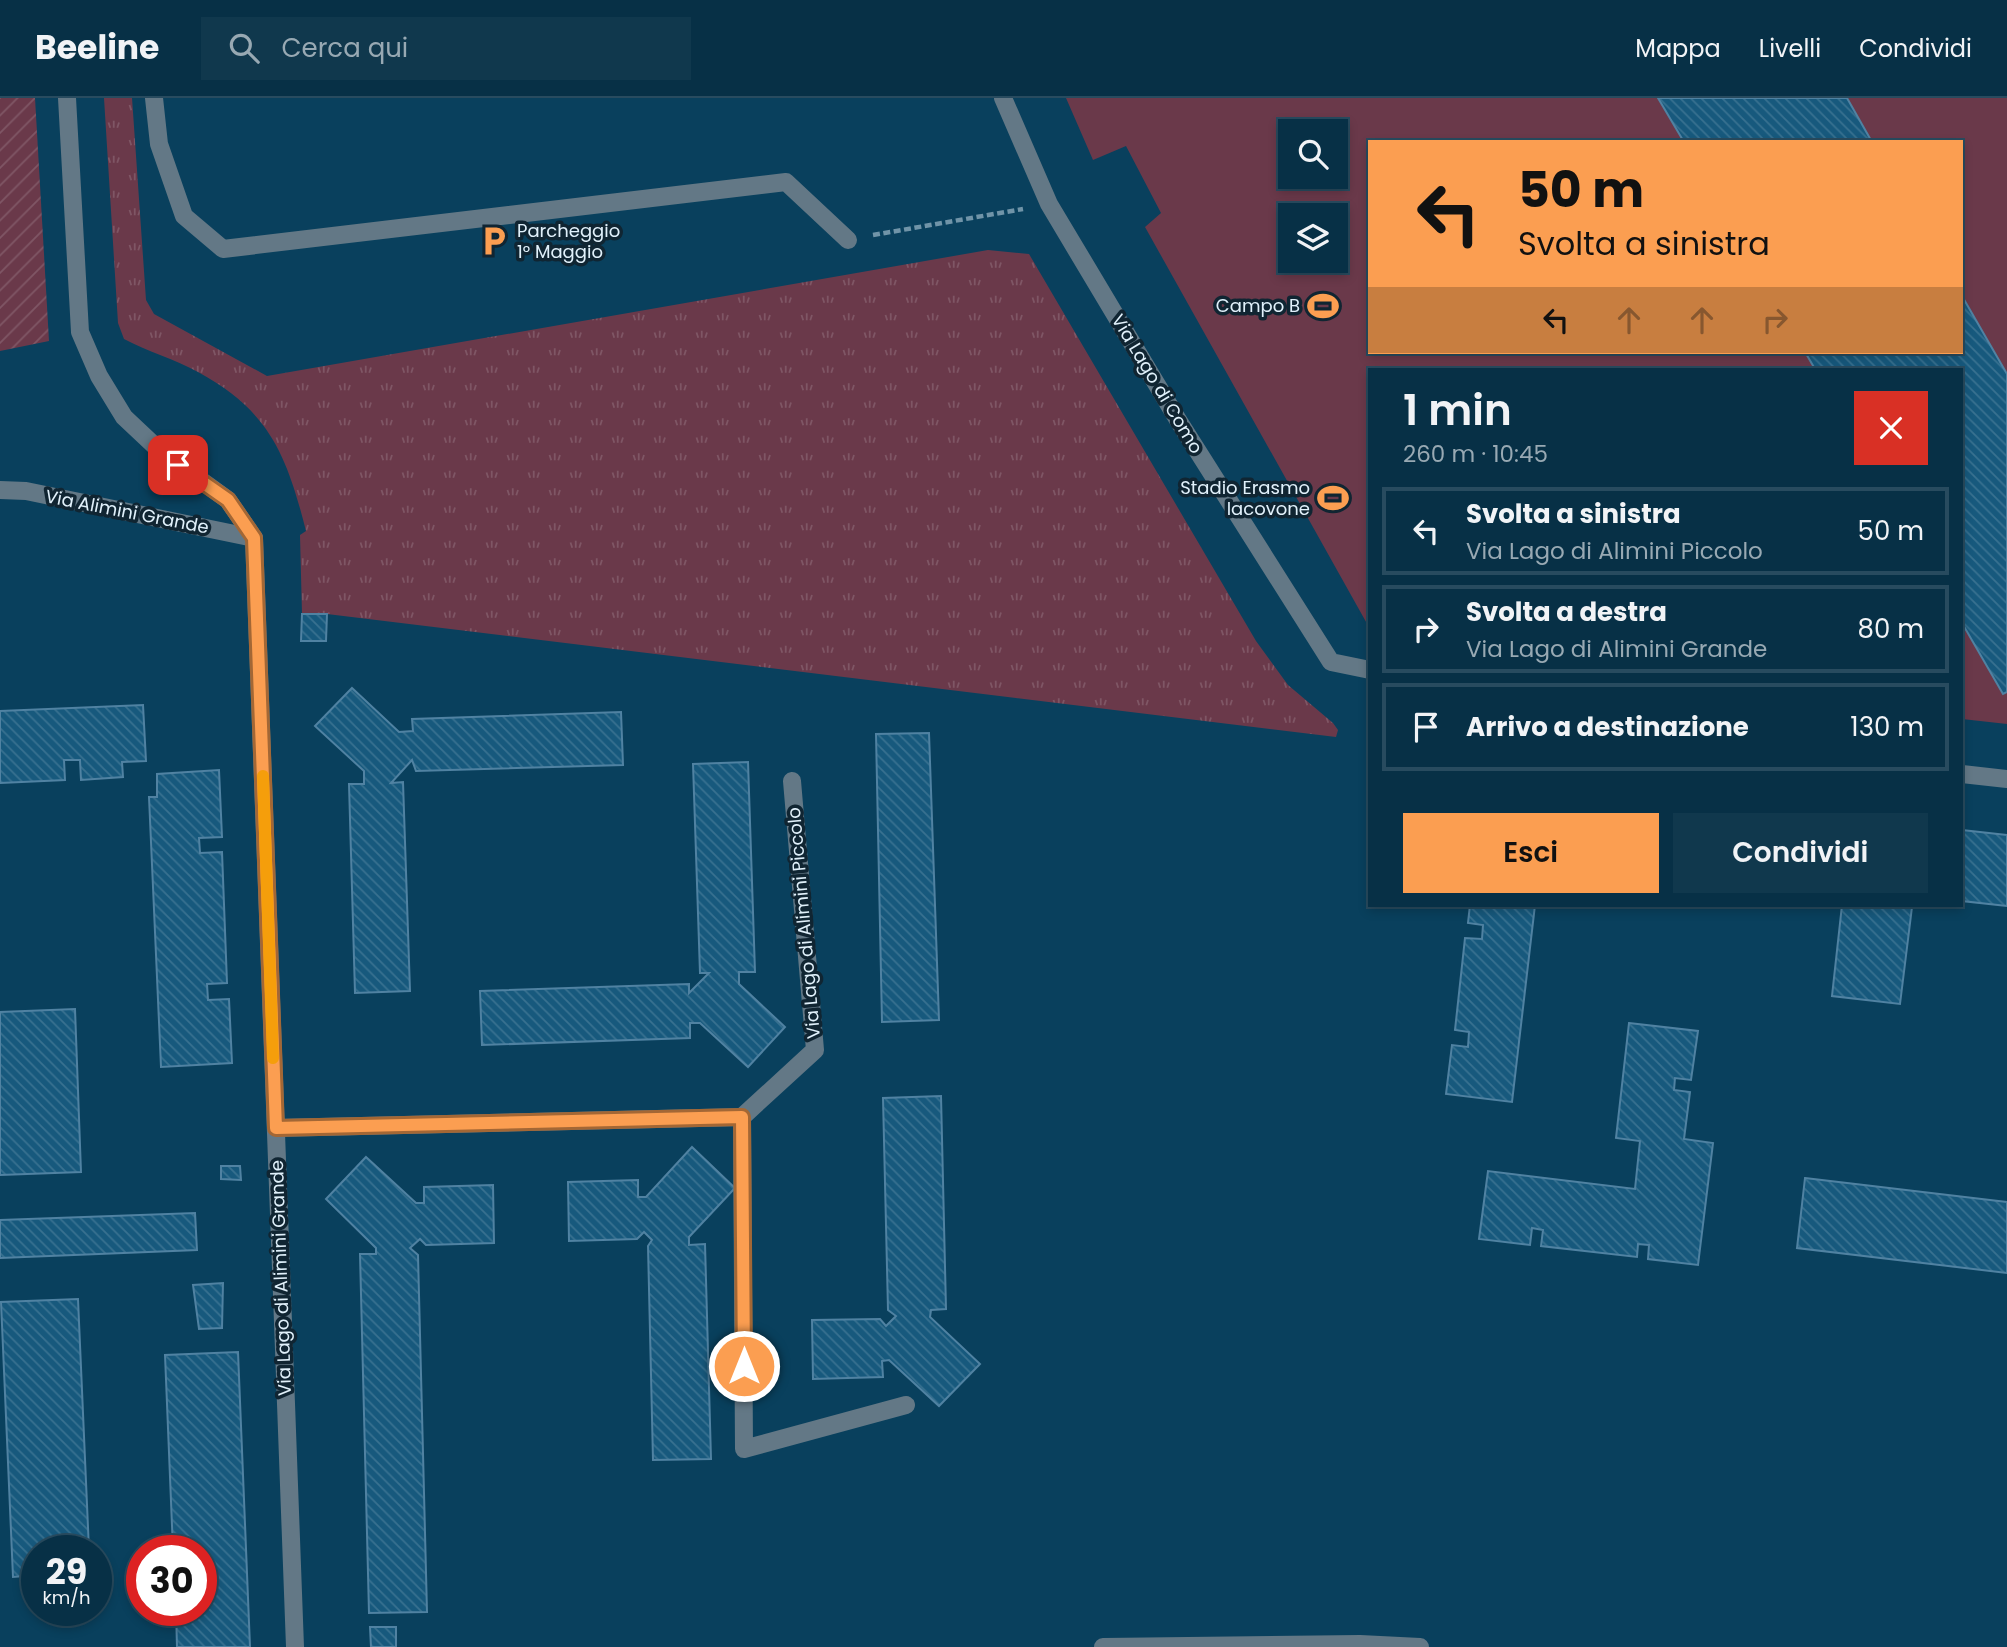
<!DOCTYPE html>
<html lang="it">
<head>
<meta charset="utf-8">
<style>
  :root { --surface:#073046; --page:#10384d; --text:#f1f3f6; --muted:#98a9b3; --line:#284b5f; --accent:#fb9e51 }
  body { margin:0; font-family:Poppins,sans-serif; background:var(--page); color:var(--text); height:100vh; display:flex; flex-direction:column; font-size:26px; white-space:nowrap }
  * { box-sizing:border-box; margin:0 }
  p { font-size:23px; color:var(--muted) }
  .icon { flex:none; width:38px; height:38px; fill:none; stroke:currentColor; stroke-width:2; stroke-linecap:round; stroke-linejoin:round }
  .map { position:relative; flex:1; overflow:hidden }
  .sheet { position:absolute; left:1368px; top:270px; width:595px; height:539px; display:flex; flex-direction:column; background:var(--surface); border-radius:0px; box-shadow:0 4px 10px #0003,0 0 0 2px var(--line) }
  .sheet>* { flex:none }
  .guide { position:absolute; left:1368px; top:42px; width:595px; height:214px; border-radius:0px; box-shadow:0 4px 10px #0003,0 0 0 2px var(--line); background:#fb9e51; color:#111; overflow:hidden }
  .buttons { position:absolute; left:1278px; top:21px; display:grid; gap:14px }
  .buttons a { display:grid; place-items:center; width:70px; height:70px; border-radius:0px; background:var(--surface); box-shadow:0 4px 10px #0003,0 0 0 2px var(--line); font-size:35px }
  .speed { position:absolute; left:21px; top:1437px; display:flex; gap:14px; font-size:35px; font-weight:700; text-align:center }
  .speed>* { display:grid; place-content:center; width:91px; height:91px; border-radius:50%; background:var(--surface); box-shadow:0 4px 10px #0003,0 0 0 2px var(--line); line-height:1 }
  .speed small { font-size:18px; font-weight:400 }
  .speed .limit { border:10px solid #d22; background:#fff; color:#111 }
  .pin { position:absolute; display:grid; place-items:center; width:60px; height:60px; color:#fff; margin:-30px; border-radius:14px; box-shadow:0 4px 10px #0006 }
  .me { position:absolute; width:77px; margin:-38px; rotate:0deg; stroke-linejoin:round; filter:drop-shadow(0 0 5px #0008) }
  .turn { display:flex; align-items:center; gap:24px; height:147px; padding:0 35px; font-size:32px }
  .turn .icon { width:91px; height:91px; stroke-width:2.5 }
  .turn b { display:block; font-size:49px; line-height:60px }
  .lanes { display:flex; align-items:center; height:66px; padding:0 35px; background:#0003; justify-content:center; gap:35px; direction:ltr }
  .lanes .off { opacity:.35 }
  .round { display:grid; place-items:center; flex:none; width:74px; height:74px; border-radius:0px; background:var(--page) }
  .headline { display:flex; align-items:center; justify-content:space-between; height:119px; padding:0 35px }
  h1 { font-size:42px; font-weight:600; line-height:52px }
  .cta { display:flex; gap:14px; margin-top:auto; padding:14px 35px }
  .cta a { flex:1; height:80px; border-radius:0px; background:var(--accent); color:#111; font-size:28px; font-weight:600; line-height:80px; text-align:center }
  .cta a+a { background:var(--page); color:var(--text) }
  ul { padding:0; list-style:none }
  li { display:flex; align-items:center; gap:21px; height:88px; margin:0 14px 10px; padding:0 21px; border:4px solid var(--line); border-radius:0px }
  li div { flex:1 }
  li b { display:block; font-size:26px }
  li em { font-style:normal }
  header { display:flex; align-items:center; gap:42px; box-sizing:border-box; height:98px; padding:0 35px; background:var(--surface); border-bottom:2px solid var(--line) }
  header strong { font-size:33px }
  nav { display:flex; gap:38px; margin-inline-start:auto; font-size:24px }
  .search { width:490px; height:63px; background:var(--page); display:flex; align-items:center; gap:18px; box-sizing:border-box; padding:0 24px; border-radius:0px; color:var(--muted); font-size:26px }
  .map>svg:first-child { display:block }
  .grass { fill:url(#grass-tufts) }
  .garden { fill:url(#garden-furrows) }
  .pitch { fill:#6a394a; fill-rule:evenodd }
  .building { fill:url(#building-back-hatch); stroke:#5082a2; stroke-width:2 }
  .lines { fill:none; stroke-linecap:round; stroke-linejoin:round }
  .path { stroke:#7094a8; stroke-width:4.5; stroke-dasharray:7 3.5; stroke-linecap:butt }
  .service { stroke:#637886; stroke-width:18 }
  .minor { stroke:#637886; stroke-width:18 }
  .route-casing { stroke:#a36735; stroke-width:18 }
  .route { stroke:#fb9e51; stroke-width:12 }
  .slow { stroke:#f59e0b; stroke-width:12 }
  .labels { text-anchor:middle; stroke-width:7; stroke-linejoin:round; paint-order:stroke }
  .poi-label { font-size:18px; fill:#e1f1fb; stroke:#102532; text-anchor:end }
  .street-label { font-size:18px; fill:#e1f1fb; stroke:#102532 }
</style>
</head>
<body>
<header>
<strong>Beeline</strong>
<div class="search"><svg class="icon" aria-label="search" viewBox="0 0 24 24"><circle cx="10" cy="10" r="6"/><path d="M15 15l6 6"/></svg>Cerca qui</div>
<nav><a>Mappa</a><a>Livelli</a><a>Condividi</a></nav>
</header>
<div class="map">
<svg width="2007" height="1549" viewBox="0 0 2007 1549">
  <defs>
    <pattern id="grass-tufts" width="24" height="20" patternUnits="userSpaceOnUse" patternTransform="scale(1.75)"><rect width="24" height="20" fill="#6a394a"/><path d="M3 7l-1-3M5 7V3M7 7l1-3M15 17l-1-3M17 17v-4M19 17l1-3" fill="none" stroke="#7f5665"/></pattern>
    <pattern id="garden-furrows" width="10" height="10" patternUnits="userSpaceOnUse" patternTransform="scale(1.75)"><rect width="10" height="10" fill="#6a394a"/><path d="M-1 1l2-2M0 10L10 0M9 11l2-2" fill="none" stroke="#7f5665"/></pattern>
    <pattern id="building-back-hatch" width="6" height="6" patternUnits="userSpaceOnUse" patternTransform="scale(1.75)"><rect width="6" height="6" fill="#17597d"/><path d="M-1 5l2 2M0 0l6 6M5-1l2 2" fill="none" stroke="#387190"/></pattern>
  </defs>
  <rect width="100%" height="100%" fill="#09405d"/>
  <path class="grass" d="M104 0H132L146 202 154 216 267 278 988 152 1029 156 1256 543 1288 587 1333 625 1338 632 1336 639 327 516H302L300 437 306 433C287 358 270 313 198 274 175 261 148 254 124 241L118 225Z"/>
  <path class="garden" d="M0 0H35L49 243 0 253Z"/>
  <path class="pitch" d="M1066 0H2007V626L1962 621V271H1370V531L1145 129 1161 115 1126 48 1093 62ZM1290 33H1335V79H1290ZM1370 44H1962V254H1370ZM1290 117H1335V163H1290Z"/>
  <g class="building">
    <path d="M1658 0H1847L1872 44H1684Z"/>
    <path d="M1962 198 2007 276V594L2003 596 1962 525V271H1815L1805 254H1962Z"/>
    <path d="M302 516H327L326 543H301Z"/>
    <path d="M352 590 399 634 413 633 412 621 621 614 623 667 416 673 412 662 391 685 403 684 410 893 355 895 349 686H364V673L315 628Z"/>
    <path d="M143 607 146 663 122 664 123 679 81 682 80 662H64L65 682 0 685V613Z"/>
    <path d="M929 635 939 922 882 924 876 636Z"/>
    <path d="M748 664 755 874H739V886L785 929 748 969 700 925H690V940L482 947 480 893 689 886V895L709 875H700L693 666Z"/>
    <path d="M219 672 222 739 199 740 200 755 222 754 227 885 207 886 208 902 229 901 232 965 161 969 149 699H157V676Z"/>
    <path d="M1962 732 2007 737V808L1962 803Z"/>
    <path d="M1470 807H1535L1512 1004 1446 996 1452 947 1468 949 1469 934 1455 932 1465 840 1482 841 1483 827 1468 825Z"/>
    <path d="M1842 807 1912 809 1900 906 1832 898Z"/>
    <path d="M75 911 81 1074 0 1077V914Z"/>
    <path d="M1629 925 1698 933 1691 982 1675 980 1674 992 1690 994 1684 1041 1713 1045 1698 1167 1648 1161 1649 1147 1638 1146 1637 1159 1541 1148 1543 1132 1532 1130 1530 1147 1479 1141 1488 1073 1635 1091 1640 1043 1616 1040Z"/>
    <path d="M941 998 946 1211 931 1212 930 1219 980 1266 939 1308 889 1262 882 1263 883 1279 813 1281 812 1222 880 1221 886 1228 896 1218 888 1212 883 1000Z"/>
    <path d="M692 1049 735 1090 689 1139V1147L705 1146 711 1361 653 1362 648 1148 652 1142 644 1134 637 1141 569 1143 568 1084 638 1082V1099H646Z"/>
    <path d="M366 1059 416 1105H424V1089L493 1087 494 1145 426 1147 420 1141 410 1150 418 1157 427 1514 369 1515 360 1156H376V1150L326 1101Z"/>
    <path d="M221 1068H240L241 1082 221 1081Z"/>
    <path d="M1805 1080 2007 1104V1175L1797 1150Z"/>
    <path d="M195 1115 197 1152 0 1160V1122Z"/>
    <path d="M223 1185 222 1230 199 1231 193 1187Z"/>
    <path d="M78 1201 89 1452H37V1477L13 1479 1 1204Z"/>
    <path d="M238 1254 250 1549H177L176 1512H201V1452H173L165 1257Z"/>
    <path d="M370 1529H396V1549H371Z"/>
  </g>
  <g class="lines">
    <path class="path" d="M873 137 1023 111"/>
    <path class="service" d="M154 0 159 46 184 118 223 151 786 84 848 142"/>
    <g class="minor">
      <path d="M67 0 80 234 99 278 124 319 158 351 228 402 254 440 295 1549"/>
      <path d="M1003 0 1049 106 1178 322 1331 564 1370 572"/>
      <path d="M0 392 26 393 254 440"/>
      <path d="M1962 676 2007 681"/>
      <path d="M792 683 815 952 742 1019 744 1351 906 1307"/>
      <path d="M276 1030 742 1019"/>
      <path d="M1103 1549 1360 1546 1420 1549"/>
    </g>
  </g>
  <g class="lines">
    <defs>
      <path id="route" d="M178 367 228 402 254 440 276 1030 742 1019 744 1268"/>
    </defs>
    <use href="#route" class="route-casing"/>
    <use href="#route" class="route"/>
    <path class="slow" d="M263 678 273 960"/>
  </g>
  <defs>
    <symbol id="parking-bare" viewBox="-9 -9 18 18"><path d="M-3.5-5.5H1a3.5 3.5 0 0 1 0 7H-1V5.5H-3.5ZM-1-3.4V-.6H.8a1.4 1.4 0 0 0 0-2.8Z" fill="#fb9e51" stroke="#102532" stroke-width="2.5" paint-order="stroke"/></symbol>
    <symbol id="stadium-bare" viewBox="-9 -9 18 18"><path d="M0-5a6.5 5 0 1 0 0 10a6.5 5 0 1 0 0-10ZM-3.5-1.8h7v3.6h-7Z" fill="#fb9e51" stroke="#102532" stroke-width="2.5" paint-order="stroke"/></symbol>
  </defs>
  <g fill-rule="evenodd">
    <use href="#parking-bare" x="472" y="121" width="44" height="44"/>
    <use href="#stadium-bare" x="1301" y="186" width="44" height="44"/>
    <use href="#stadium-bare" x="1311" y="378" width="44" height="44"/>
  </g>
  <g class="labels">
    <g class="poi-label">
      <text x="517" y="139" text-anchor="start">Parcheggio<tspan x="517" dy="21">1° Maggio</tspan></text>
      <text x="1300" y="214">Campo B</text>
      <text x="1310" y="396">Stadio Erasmo<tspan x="1310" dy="21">Iacovone</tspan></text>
    </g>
    <g class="street-label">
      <text transform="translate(1157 286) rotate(59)" y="6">Via Lago di Como</text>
      <text transform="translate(127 414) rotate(11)" y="6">Via Alimini Grande</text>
      <text transform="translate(804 825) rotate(-95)" y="6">Via Lago di Alimini Piccolo</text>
      <text transform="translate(281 1180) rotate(-92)" y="6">Via Lago di Alimini Grande</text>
    </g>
  </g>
</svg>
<div class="buttons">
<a><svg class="icon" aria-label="search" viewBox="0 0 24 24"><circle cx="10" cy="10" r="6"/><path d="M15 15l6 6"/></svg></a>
<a><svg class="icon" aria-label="layers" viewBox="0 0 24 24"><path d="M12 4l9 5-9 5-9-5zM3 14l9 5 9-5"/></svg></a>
</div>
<div class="speed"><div>29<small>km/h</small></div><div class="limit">30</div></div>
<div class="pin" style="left:178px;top:367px;background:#d93025"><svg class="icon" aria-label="arrive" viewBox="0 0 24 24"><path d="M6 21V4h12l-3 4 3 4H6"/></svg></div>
<svg class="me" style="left:744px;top:1268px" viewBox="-20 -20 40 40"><circle r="17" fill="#fb9e51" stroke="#fff" stroke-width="3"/><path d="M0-11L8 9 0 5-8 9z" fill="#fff"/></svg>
<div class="guide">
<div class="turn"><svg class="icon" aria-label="left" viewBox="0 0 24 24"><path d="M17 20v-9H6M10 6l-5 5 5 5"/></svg><div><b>50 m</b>Svolta a sinistra</div></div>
<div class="lanes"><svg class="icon" aria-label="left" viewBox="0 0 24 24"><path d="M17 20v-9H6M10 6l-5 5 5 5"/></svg><svg class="icon off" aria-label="ahead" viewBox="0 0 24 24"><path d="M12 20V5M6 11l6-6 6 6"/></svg><svg class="icon off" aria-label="ahead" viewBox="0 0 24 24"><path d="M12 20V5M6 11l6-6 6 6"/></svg><svg class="icon off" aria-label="right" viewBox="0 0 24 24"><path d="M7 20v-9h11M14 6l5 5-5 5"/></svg></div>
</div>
<section class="sheet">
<div class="headline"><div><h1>1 min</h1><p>260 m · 10:45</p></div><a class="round" style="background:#d93025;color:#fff"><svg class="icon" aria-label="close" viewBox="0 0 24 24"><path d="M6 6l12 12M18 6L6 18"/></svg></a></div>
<ul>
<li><svg class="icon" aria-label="left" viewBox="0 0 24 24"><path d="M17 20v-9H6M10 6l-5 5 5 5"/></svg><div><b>Svolta a sinistra</b><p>Via Lago di Alimini Piccolo</p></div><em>50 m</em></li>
<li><svg class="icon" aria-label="right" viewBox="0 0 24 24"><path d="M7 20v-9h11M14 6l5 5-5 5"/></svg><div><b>Svolta a destra</b><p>Via Lago di Alimini Grande</p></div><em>80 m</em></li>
<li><svg class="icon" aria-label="arrive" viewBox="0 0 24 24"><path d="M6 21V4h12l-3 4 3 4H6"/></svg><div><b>Arrivo a destinazione</b></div><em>130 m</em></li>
</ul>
<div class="cta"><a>Esci</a><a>Condividi</a></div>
</section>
</div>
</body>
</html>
